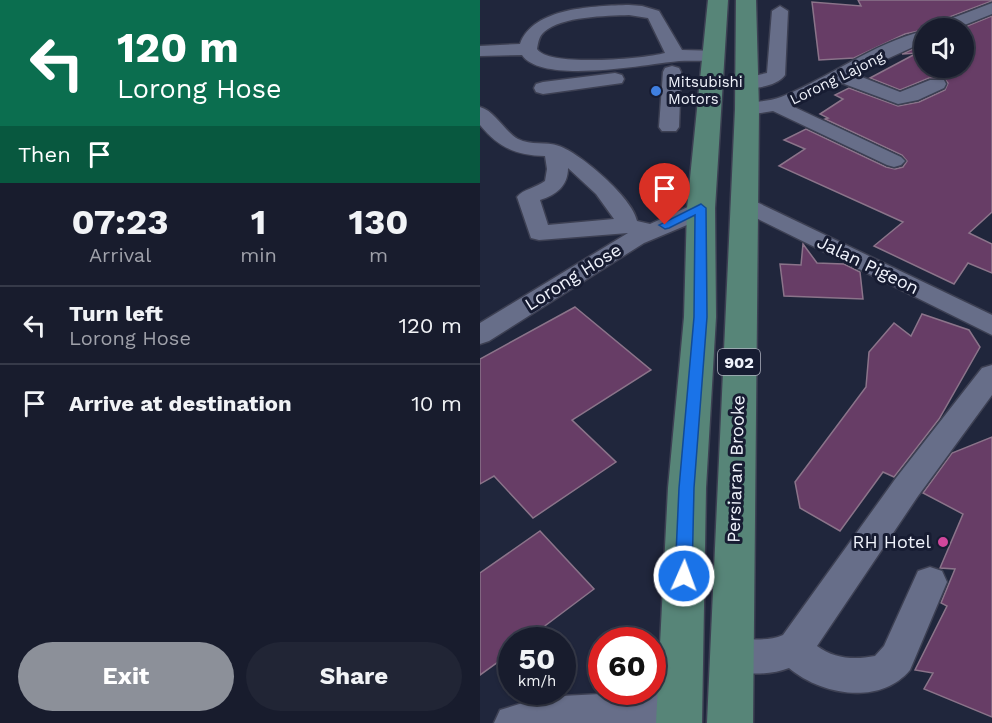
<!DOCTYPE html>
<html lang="en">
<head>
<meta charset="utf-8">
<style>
  :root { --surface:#181c2d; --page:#212535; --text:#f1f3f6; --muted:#9fa1aa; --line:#363a49; --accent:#8c9099 }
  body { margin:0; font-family:"Work Sans",sans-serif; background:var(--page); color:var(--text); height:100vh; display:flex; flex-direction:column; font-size:22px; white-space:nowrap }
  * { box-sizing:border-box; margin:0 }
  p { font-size:20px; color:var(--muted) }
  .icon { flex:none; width:33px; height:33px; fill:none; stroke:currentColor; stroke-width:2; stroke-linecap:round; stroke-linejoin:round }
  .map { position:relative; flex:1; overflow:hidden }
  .sheet { display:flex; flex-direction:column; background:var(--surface); width:480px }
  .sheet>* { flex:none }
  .banner { background:#0b6e4f; color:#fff; overflow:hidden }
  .fabs { position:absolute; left:434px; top:18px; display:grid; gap:12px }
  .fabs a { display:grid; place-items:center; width:60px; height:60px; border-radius:50%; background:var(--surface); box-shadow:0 2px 4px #0004,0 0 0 2px var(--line); font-size:30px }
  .speed { position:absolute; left:18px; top:627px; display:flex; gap:12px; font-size:30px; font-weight:700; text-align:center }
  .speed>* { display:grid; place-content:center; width:78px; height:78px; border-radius:50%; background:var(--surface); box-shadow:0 2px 4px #0004,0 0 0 2px var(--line); line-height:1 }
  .speed small { font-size:15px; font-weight:400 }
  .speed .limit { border:9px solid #d22; background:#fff; color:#111 }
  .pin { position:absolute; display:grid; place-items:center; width:51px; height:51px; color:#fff; margin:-62px -26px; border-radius:50% 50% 50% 0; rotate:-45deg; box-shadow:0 0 6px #0007 }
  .pin .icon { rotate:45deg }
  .me { position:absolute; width:66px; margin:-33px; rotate:2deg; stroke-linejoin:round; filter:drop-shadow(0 0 4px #0008) }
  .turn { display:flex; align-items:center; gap:21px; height:126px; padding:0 18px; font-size:27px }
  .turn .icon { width:78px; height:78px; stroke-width:2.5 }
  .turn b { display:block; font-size:42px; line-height:51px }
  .then { display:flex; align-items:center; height:57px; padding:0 18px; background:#0003; gap:12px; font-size:22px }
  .eta { display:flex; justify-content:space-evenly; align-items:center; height:102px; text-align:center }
  .eta b { font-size:36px; font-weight:700; line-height:42px }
  .primary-button { display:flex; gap:12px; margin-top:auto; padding:12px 18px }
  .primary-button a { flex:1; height:69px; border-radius:36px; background:var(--accent); color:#fff; font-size:24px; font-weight:700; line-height:69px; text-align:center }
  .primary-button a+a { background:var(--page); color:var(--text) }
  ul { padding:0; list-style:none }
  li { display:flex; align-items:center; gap:18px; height:78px; padding:0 18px; border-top:2px solid var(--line) }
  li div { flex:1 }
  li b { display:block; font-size:22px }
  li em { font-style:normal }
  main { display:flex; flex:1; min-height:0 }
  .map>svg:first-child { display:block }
  .building { fill:#673d66; stroke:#8b748a; stroke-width:1.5 }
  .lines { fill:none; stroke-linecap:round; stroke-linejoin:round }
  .minor-casing { stroke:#3d4053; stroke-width:3 }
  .major-casing { stroke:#3d4053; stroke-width:3 }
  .minor { fill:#676e89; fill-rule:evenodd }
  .major { fill:#578578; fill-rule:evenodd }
  .route { fill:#1a73e8; stroke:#114b97; stroke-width:1.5 }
  .shop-dot { fill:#3f7fe0; stroke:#171c32; stroke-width:2 }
  .hotel-dot { fill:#d1479c; stroke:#171c32; stroke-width:2 }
  .labels { text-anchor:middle; stroke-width:6; stroke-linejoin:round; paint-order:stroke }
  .far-street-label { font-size:15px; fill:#f0f3fc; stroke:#171c32 }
  .far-poi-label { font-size:15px; fill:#f0f3fc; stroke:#171c32; text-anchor:start }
  .shield { fill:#171c32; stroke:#afb2bf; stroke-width:1.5 }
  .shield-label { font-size:16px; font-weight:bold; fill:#f0f3fc }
  .street-label { font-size:18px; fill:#f0f3fc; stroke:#171c32 }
  .poi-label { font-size:18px; fill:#f0f3fc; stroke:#171c32; text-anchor:end }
</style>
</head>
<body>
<main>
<section class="sheet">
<div class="banner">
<div class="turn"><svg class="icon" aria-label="left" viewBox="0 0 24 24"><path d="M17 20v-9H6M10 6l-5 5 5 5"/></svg><div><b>120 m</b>Lorong Hose</div></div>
<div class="then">Then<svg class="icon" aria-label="arrive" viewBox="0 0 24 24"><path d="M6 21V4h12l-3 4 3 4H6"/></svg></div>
</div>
<div class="eta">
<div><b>07:23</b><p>Arrival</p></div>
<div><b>1</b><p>min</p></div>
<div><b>130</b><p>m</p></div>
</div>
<ul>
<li><svg class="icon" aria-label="left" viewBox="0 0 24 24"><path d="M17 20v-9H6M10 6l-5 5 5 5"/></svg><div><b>Turn left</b><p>Lorong Hose</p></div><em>120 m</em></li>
<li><svg class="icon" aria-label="arrive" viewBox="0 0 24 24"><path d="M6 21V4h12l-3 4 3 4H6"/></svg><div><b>Arrive at destination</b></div><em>10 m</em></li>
</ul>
<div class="primary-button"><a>Exit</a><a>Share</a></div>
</section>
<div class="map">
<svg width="512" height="723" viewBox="0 0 512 723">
  <rect width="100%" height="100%" fill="#20263c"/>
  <g class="building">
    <path d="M378 0H512V1L456 22 452 28 425 34 374 58 339 60 332 2 381 6Z"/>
    <path d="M512 16V212L489 233 512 244V273L488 263 474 284 394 246 423 222 299 166 325 149 304 140 326 129 406 167 415 169 423 167 427 161 422 155 345 119 348 118 340 114 363 99 355 95 369 88 418 106 439 102 465 90 468 83 464 78H449L420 90 390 78 437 53 422 54 444 44V68H483L482 28Z"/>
    <path d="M323 244 337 263 364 264 380 272 383 299 304 296 300 264 321 265Z"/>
    <path d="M95 307 171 370 92 420 136 462 53 518 14 476 0 484V359Z"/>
    <path d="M442 314 489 330 500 347 459 419 414 477 403 472 360 531 320 508 315 482 386 387 389 352 414 323 431 336Z"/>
    <path d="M512 437V717L444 689 453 673 435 670 467 606 461 603 475 569 460 568 483 514 443 493 472 453Z"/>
    <path d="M60 531 114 589 46 640H32V652L0 675V573Z"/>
  </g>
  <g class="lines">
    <defs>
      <g id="minor">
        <path d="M512 3V14L477 28H454L457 24Z"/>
        <path d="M149 5 162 6 179 11 202 50 240 51 243 55 240 59C227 62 213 60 199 61 167 64 62 85 42 55L0 56V46L40 44C53 7 115 6 149 5ZM149 15 168 18 185 53C164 59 68 67 57 49 58 43 59 36 64 32 82 16 126 16 149 15Z"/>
        <path d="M300 6 308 11 305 75C297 86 274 90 260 87L258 83 260 79 287 73 292 11Z"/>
        <path d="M444 31V42L374 74 420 92 450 80H464L466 84 464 88 438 100 418 104 359 82 312 106 421 157 425 161 421 165 414 167 407 165 293 111 267 115 260 113 257 109 260 105C274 101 288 102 301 97 349 78 393 43 444 31Z"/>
        <path d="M192 66 199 68 201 72 199 127 196 131H182L179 127 183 72 185 68Z"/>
        <path d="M135 73 142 75 144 79 142 83 63 94 56 92 54 88 56 84 63 82Z"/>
        <path d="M0 107C15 111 24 131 38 139 51 146 66 141 79 146 100 153 153 198 157 221L170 224 221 201 229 203 232 208 229 213 207 225 164 243 9 341 0 344V323L148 233 59 240 51 238 37 197C43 189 56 188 65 181L67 169 65 156C36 155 19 148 0 125ZM88 168 116 194 134 219 68 225 60 200C76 195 88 186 88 168Z"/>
        <path d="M264 196 512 315V335L256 208 253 203 256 198Z"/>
        <path d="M512 365V395L438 496 337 646C354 659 375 660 395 656L404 646 438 571 450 567 462 571 467 582 430 670C400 706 341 695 309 668 289 676 259 675 238 667L233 655 238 643C260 635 283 644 303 635L416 478 502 368Z"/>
        <path d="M199 690 212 695 218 708 212 721 207 723H14L20 710 62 697Z"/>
      </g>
      <g id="major">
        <path d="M228 0H248L235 208 236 317 226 488 222 723H176L188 488 204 317 207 208Z"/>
        <path d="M256 0H276L279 109 273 723H227L255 109Z"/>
      </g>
    </defs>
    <use href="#minor" class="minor-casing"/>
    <use href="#major" class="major-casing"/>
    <use href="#minor" class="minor"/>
    <use href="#major" class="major"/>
  </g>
  <path class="route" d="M221 204 226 208 227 317 214 488 212 576 210 581 204 584 198 581 195 576 199 488 214 317 215 215 189 228 185 229 179 225Z"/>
  <circle class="shop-dot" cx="176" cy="91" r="6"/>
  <circle class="hotel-dot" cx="463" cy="542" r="6"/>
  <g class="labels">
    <g class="far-street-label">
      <text transform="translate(357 78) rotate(-26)" y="5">Lorong Lajong</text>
    </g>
    <g class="far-poi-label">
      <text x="188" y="87">Mitsubishi<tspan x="188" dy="17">Motors</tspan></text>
    </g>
    <rect class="shield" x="238" y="349" width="42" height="26" rx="4.5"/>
    <g class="shield-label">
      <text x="259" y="368">902</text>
    </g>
    <g class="street-label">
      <text transform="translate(388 265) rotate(26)" y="6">Jalan Pigeon</text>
      <text transform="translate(93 277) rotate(-32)" y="6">Lorong Hose</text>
      <text transform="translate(256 469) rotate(-88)" y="6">Persiaran Brooke</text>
    </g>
    <g class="poi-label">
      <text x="451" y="548">RH Hotel</text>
    </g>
  </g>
</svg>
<div class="fabs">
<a><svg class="icon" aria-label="sound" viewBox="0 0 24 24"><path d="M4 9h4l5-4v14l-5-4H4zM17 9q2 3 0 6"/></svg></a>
</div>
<div class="speed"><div>50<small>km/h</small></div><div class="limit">60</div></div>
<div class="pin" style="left:185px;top:225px;background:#d93025"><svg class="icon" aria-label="arrive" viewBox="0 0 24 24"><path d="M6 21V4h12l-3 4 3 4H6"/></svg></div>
<svg class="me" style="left:204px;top:576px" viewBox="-20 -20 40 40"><circle r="17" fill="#1a73e8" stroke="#fff" stroke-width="3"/><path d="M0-11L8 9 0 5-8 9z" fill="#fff"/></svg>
</div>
</main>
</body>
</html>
